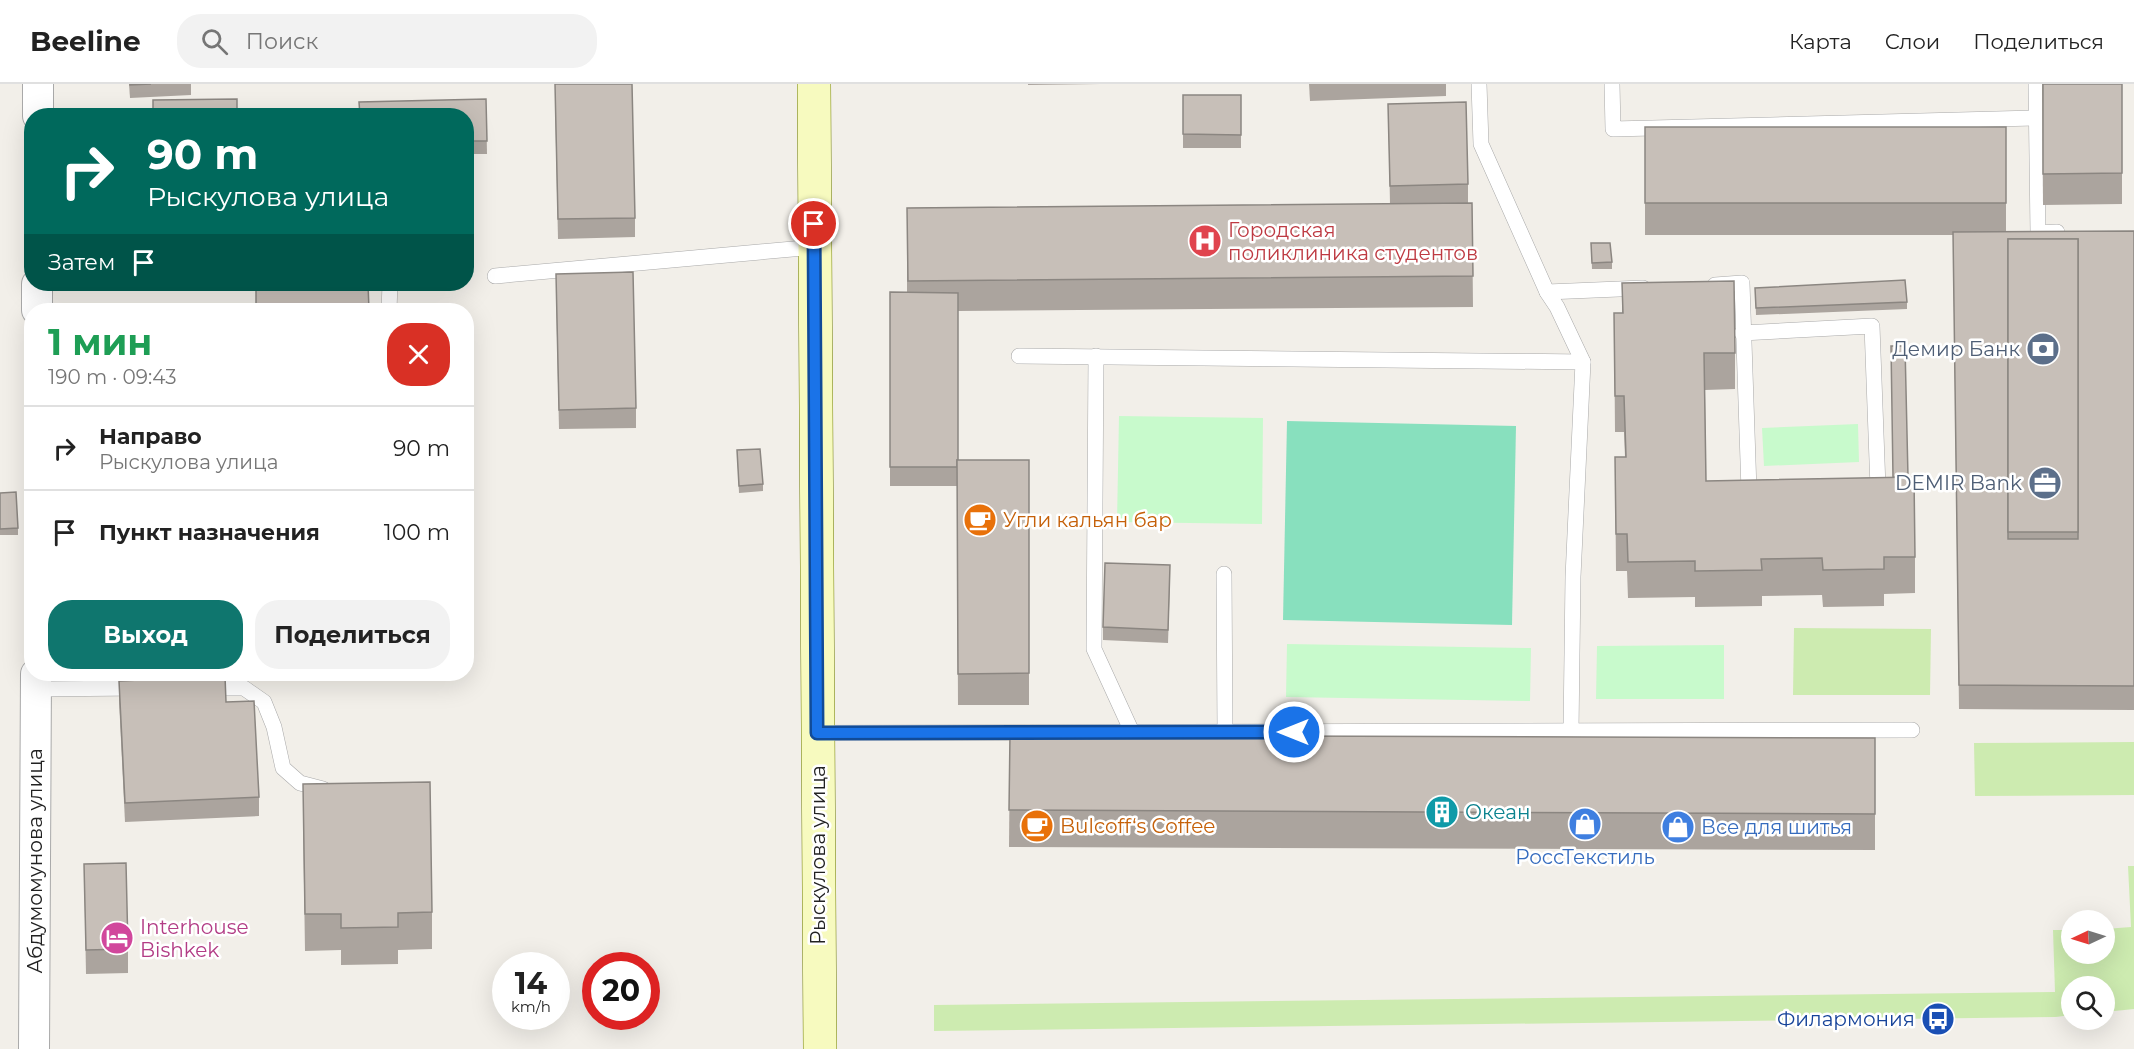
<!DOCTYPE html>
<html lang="ru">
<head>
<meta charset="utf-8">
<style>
  :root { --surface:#fff; --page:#f2f2f2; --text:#222; --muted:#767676; --line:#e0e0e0; --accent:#0f766e }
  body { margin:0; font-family:Montserrat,sans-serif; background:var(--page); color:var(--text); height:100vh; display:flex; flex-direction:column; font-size:22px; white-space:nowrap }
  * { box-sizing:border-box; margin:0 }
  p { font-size:20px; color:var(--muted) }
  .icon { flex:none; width:33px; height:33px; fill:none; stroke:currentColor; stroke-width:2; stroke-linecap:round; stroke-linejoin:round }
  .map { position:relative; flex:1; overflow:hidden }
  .panel { position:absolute; left:24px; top:219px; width:450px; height:378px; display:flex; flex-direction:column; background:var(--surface); border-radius:24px; box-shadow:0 6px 24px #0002 }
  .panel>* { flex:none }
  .hud { position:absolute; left:24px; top:24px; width:450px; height:183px; border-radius:24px; box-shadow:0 6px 24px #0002; background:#00695c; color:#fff; overflow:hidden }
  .needle { width:39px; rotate:266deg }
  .tools { position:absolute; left:2061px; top:826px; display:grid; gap:12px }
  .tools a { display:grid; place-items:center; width:54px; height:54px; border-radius:50%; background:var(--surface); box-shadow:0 6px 24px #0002; font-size:30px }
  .speed { position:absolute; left:492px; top:868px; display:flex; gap:12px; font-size:30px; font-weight:700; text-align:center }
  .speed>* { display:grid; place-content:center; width:78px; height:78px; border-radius:50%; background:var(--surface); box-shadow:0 6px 24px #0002; line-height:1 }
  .speed small { font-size:15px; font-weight:400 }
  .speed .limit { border:9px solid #d22; background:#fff; color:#111 }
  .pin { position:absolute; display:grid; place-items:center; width:51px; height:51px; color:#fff; margin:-26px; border:3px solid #fff; border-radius:50%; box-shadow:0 2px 6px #0007 }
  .me { position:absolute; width:66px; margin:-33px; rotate:270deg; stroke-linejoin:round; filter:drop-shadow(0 0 4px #0008) }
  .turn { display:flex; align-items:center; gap:21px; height:126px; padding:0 24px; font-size:27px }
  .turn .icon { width:78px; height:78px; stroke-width:2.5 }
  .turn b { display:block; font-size:42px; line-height:51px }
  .then { display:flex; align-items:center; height:57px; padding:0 24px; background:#0003; gap:12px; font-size:22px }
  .round { display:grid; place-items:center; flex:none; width:63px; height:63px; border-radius:24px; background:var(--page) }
  .headline { display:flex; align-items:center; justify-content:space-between; height:102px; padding:0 24px }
  h1 { font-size:36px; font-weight:700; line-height:45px; color:#1e9e55 }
  .action { display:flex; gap:12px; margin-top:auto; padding:12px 24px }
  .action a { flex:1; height:69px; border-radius:24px; background:var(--accent); color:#fff; font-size:24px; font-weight:700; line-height:69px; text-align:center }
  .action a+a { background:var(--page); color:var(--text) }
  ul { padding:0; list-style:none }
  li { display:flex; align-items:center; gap:18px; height:84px; padding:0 24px; border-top:2px solid var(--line) }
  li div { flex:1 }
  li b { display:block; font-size:22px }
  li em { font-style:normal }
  header { display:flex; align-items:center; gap:36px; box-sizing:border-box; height:84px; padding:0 30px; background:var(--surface); border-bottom:2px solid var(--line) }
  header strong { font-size:28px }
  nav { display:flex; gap:33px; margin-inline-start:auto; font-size:21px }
  .search { width:420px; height:54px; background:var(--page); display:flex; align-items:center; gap:15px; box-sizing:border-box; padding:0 21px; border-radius:24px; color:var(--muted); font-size:22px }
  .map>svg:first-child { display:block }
  .grass { fill:#cdebb0 }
  .park { fill:#c8facc }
  .pitch { fill:#88e0be }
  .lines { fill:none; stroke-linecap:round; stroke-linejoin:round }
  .lane-casing { stroke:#a9a9a9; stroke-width:16 }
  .street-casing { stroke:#a9a9a9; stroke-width:32 }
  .secondary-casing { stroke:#707d05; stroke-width:34 }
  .lane { stroke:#fff; stroke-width:15 }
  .street { stroke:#fff; stroke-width:30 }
  .secondary { stroke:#f7fabf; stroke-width:33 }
  .wall { fill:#aba49e }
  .building { fill:#c7bfb8; stroke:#8b8681; stroke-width:1.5; fill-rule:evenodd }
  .route-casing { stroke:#114b97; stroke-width:15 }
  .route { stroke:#1a73e8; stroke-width:10 }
  .labels { text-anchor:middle; stroke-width:5; stroke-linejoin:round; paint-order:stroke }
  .health-label { font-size:20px; fill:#be3a42; stroke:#fff; text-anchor:start }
  .service-label { font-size:20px; fill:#4e5e75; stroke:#fff; text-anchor:end }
  .food-label { font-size:20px; fill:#c56008; stroke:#fff; text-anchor:start }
  .culture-label { font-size:20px; fill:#0d838f; stroke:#fff; text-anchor:start }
  .shop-label { font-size:20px; fill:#366cbe; stroke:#fff; text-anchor:start }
  .street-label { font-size:20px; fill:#222; stroke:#fff }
  .hotel-label { font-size:20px; fill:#b23c85; stroke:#fff; text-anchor:start }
  .transit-label { font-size:20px; fill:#164399; stroke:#fff; text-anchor:end }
</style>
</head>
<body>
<header>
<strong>Beeline</strong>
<div class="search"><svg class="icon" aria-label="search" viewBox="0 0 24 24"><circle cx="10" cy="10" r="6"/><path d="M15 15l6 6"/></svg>Поиск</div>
<nav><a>Карта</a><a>Слои</a><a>Поделиться</a></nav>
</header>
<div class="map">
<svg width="2134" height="965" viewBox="0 0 2134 965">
  <rect width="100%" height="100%" fill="#f2efe9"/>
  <g class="grass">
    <path d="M1794 544 1931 545 1930 611H1793Z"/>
    <path d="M2134 658V711L1975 712 1974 659Z"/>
    <path d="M2128 782H2134V925L2105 928 2104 903H2072L2071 931 2056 933 934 947V921L2055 908 2053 846H2071L2072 870H2104L2105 845 2131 843Z"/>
  </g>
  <g class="park">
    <path d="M1119 332 1263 334 1262 440 1117 438Z"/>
    <path d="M1858 340 1859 378 1764 382 1762 344Z"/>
    <path d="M1287 560 1531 564 1530 617 1286 613Z"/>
    <path d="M1724 561V615H1596L1597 562Z"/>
  </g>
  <path class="pitch" d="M1287 337 1516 342 1512 541 1283 536Z"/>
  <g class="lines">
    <defs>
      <g id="lane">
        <path d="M1479 0 1481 60 1547 208 1557 223 1583 278 1573 493 1571 647"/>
        <path d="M1612 0 1613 45 2037 34"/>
        <path d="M2036 0 2038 149 2057 148"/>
        <path d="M495 192 815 163"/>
        <path d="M1715 201 1742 199 1749 407H1756"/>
        <path d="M1547 208 1643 204"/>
        <path d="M389 226 390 200"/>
        <path d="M1742 249 1872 242 1878 404 1870 405"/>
        <path d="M1019 272 1583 278"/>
        <path d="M1096 272 1094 565 1132 648"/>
        <path d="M1224 490 1225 648"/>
        <path d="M207 604H244L264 618 274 643 283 684 300 699 323 705"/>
        <path d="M36 605 138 604"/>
        <path d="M817 649 1912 646"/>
      </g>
      <g id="street">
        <path d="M38 32V0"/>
        <path d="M37 226V200"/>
        <path d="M34 965 36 590"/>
      </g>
      <path id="secondary" d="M814 0 820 965"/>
    </defs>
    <use href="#lane" class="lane-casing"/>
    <use href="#street" class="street-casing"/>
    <use href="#secondary" class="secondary-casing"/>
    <use href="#lane" class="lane"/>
    <use href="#street" class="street"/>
    <use href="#secondary" class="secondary"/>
  </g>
  <g class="wall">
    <path d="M129 0H191V11L130 14Z"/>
    <path d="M1028 0H1100L1028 1Z"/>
    <path d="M1309 0H1446V12L1310 17Z"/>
    <path d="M2042 0H2122V120L2043 121Z"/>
    <rect x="1183" y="11" width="58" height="53"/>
    <path d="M486 15 487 70H466V32Z"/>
    <path d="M555 18 635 134V153L558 155Z"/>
    <path d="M1388 20 1468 100V119H1472L1473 223 958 227V376H1029V621H958L957 402H890V208H907V124L1390 120Z"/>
    <path d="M1645 43H2006V148L2134 147V626L1959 625 1953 151H1645Z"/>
    <path d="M1591 159 1612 178V185H1592Z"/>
    <path d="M1622 199 1735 269V305L1705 306 1706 397 1908 393 1915 473V509L1884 510V522L1823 523 1822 511 1762 512V522L1695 523V513L1628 514 1627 487H1616L1615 373H1625L1624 348H1615L1614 229H1622Z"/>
    <path d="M1755 204 1907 218V225L1756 231Z"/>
    <path d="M556 209 636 324V344L559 345Z"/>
    <path d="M737 366 763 400V407L739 409Z"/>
    <path d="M0 409 18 444V451H0Z"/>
    <path d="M1170 495 1168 559 1103 556V543Z"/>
    <path d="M293 590H416V596L293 595Z"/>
    <path d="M119 597 226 618 259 713V732L125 738 119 616Z"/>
    <path d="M1010 651 1875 654V766L1009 763Z"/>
    <path d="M303 736 432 828V865L398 866V880L341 881V866L305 867Z"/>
    <path d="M84 780 128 865V889L86 890Z"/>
  </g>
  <g class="building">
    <path d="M130 0H151L130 1Z"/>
    <path d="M555 0H632L635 134 558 135Z"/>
    <path d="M2043 0H2122V89L2043 90Z"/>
    <path d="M1183 11H1241V51L1183 50Z"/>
    <path d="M237 15V32H153V16Z"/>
    <path d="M486 15 487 57H466V32H360L359 18Z"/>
    <path d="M1466 18 1468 100 1390 102 1388 20Z"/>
    <rect x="1645" y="43" width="361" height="76"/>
    <path d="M1472 119 1473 192 908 197 907 124Z"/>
    <path d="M2134 147V602L1959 601 1953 148ZM2008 155H2078V455H2008Z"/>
    <rect x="2008" y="155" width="70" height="293"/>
    <path d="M1591 159H1610L1612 178 1592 179Z"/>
    <path d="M633 188 636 324 559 326 556 190Z"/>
    <path d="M1905 196 1907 218 1756 224 1755 204Z"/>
    <path d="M1734 197 1735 269H1704L1706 397 1914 393 1915 473H1884V485L1823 486 1822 474 1761 475 1762 486 1695 487V477L1628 478 1627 450H1616L1615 373H1626L1624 312H1615L1614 229H1623L1622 199Z"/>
    <path d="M256 200H368L369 226H256Z"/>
    <path d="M890 208 958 209V376H957V383H890Z"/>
    <path d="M1891 262H1905L1908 393H1893Z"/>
    <path d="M760 365 763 400 739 402 737 366Z"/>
    <path d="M957 376H1029V589L958 590Z"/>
    <path d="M16 408 18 444 0 445V409Z"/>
    <path d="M1105 479 1170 481 1168 546 1103 543Z"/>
    <path d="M225 592 226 618 254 617 259 713 125 719 119 597Z"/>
    <path d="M1010 651 1875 654V730L1009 726Z"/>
    <path d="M430 698 432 828 398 829V843L341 844V830H305L303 700Z"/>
    <path d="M126 779 128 865 86 866 84 780Z"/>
  </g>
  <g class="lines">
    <defs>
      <path id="route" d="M814 140 817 649 1294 648"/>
    </defs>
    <use href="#route" class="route-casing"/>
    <use href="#route" class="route"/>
  </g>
  <defs>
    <symbol id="hospital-disc" viewBox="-11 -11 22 22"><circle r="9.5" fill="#e0444e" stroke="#fff"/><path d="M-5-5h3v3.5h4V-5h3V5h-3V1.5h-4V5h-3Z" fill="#fff"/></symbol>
    <symbol id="bank-disc" viewBox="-11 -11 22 22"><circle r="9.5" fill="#5c6f8a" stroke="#fff"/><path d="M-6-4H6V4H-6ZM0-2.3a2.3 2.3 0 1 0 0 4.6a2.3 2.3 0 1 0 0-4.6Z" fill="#fff"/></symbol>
    <symbol id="office-disc" viewBox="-11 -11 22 22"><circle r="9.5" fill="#5c6f8a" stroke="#fff"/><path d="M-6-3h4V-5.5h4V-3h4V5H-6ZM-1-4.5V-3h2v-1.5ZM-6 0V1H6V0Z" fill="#fff"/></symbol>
    <symbol id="cafe-disc" viewBox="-11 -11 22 22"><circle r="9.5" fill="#e8710a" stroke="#fff"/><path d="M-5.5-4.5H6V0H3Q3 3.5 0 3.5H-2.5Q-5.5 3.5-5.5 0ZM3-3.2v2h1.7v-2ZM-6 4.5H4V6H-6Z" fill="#fff"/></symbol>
    <symbol id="building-disc" viewBox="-11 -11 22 22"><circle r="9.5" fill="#0f9aa8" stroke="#fff"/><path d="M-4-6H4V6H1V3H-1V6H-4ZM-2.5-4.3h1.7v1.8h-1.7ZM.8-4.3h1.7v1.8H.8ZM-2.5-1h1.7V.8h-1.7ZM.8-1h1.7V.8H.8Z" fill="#fff"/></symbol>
    <symbol id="shop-disc" viewBox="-11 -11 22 22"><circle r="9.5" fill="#3f7fe0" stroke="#fff"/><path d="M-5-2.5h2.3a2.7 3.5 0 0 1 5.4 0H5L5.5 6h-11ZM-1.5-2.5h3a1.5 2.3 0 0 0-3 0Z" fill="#fff"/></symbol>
    <symbol id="hotel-disc" viewBox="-11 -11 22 22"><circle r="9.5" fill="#d1479c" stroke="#fff"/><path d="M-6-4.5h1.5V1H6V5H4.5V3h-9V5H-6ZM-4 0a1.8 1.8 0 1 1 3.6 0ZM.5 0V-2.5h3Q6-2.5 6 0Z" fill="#fff"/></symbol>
    <symbol id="bus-disc" viewBox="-11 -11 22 22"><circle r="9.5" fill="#1a4fb4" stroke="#fff"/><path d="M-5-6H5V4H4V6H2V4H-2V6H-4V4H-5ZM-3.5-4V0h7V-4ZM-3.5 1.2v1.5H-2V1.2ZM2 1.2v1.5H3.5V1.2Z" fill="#fff"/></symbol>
  </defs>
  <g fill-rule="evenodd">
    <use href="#hospital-disc" x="1186" y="138" width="38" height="38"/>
    <use href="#bank-disc" x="2024" y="246" width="38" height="38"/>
    <use href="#office-disc" x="2026" y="380" width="38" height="38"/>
    <use href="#cafe-disc" x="961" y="417" width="38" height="38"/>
    <use href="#building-disc" x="1423" y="709" width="38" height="38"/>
    <use href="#shop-disc" x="1566" y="721" width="38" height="38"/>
    <use href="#cafe-disc" x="1018" y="723" width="38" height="38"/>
    <use href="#shop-disc" x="1659" y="724" width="38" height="38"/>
    <use href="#hotel-disc" x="98" y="835" width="38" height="38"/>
    <use href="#bus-disc" x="1919" y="916" width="38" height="38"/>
  </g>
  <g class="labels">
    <g class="health-label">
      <text x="1228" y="153">Городская<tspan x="1228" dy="23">поликлиника студентов</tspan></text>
    </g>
    <g class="service-label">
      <text x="2020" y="272">Демир Банк</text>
      <text x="2022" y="406">DEMIR Bank</text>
    </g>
    <g class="food-label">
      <text x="1003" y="443">Угли кальян бар</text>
      <text x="1060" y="749">Bulcoff‘s Coffee</text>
    </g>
    <g class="culture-label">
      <text x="1465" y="735">Океан</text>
    </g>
    <g class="shop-label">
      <text x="1701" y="750">Все для шитья</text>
      <text x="1585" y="780" text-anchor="middle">РоссТекстиль</text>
    </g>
    <g class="street-label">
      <text transform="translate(818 771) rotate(-90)" y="7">Рыскулова улица</text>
      <text transform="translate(35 777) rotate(-90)" y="7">Абдумомунова улица</text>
    </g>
    <g class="hotel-label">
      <text x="140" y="850">Interhouse<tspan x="140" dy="23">Bishkek</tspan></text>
    </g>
    <g class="transit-label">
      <text x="1915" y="942">Филармония</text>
    </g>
  </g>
</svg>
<div class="tools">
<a><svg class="needle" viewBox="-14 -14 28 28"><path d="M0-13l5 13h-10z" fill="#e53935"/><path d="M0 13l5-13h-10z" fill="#767676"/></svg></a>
<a><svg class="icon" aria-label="search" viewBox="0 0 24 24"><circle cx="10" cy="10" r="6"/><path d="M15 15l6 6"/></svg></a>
</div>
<div class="speed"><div>14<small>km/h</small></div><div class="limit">20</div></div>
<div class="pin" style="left:814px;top:140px;background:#d93025"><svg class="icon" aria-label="arrive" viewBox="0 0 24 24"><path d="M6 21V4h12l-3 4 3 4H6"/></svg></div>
<svg class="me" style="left:1294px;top:648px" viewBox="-20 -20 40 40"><circle r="17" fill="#1a73e8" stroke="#fff" stroke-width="3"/><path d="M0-11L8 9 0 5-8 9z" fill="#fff"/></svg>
<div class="hud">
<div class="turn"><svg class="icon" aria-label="right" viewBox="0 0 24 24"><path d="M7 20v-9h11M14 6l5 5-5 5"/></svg><div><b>90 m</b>Рыскулова улица</div></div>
<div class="then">Затем<svg class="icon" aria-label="arrive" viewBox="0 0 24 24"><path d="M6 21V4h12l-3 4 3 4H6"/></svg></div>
</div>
<section class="panel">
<div class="headline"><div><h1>1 мин</h1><p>190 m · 09:43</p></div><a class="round" style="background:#d93025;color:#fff"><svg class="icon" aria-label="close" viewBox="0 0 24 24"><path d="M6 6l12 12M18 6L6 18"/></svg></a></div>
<ul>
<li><svg class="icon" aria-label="right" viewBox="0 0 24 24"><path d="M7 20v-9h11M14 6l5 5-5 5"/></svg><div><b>Направо</b><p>Рыскулова улица</p></div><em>90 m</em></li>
<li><svg class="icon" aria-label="arrive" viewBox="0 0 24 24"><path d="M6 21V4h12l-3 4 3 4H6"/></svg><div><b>Пункт назначения</b></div><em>100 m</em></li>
</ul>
<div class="action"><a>Выход</a><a>Поделиться</a></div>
</section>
</div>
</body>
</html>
